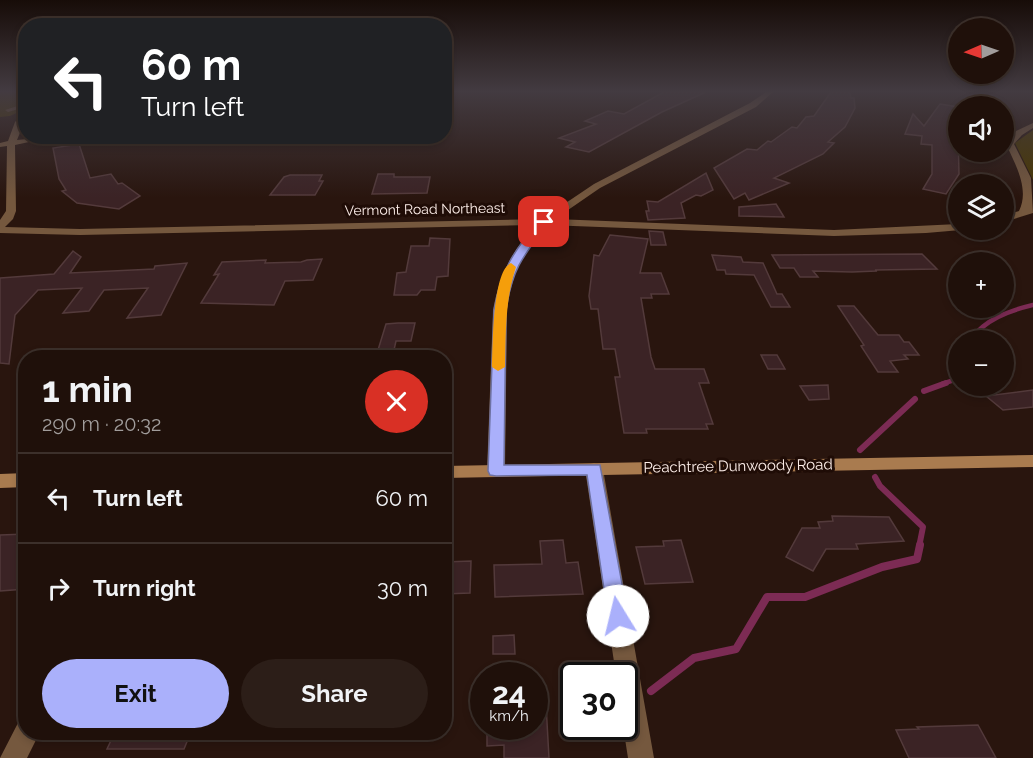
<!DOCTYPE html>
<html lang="en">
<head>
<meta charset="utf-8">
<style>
  :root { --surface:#1f100a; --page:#2c1e18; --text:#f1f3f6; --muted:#a19d9c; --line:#3c302b; --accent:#aab0fb }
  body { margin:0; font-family:Raleway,sans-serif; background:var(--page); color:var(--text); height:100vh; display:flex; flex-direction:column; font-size:22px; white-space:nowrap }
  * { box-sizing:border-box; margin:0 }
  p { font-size:20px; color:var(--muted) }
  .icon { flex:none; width:33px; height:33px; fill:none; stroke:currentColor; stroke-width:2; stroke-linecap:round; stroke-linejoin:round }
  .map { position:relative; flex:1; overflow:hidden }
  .panel { position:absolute; left:18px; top:350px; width:434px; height:390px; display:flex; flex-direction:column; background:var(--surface); border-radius:24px; box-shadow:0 3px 9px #0003,0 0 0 2px var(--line) }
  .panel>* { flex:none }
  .guide { position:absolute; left:18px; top:18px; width:434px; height:126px; border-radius:24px; box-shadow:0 3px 9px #0003,0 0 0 2px var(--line); background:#202124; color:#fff; overflow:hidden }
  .needle { width:39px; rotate:268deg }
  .buttons { position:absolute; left:948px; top:18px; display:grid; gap:12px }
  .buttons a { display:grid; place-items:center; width:66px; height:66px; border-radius:50%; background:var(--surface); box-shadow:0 3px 9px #0003,0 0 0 2px var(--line); font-size:30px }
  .speed { position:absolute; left:470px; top:662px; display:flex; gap:12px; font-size:30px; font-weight:700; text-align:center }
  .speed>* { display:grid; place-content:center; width:78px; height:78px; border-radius:50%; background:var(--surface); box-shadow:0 3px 9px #0003,0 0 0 2px var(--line); line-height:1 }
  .speed small { font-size:15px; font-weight:400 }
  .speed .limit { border:3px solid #111; border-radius:9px; background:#fff; color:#111 }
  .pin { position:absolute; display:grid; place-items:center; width:51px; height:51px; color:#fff; margin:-26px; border-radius:12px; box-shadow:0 3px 9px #0006 }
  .me { position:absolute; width:66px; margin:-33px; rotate:351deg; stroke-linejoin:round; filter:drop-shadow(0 0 4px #0008) }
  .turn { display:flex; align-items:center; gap:21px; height:126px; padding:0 24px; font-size:27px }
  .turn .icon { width:78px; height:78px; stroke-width:2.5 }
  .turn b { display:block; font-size:42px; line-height:51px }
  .round { display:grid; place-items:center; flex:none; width:63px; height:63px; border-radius:32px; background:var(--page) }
  .headline { display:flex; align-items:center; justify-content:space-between; height:102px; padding:0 24px }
  h1 { font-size:36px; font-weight:700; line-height:45px }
  .button { display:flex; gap:12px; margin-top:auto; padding:12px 24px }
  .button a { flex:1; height:69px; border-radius:36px; background:var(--accent); color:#111; font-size:24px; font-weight:700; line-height:69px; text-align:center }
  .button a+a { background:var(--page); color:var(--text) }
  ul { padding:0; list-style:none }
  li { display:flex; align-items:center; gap:18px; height:90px; padding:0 24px; border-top:2px solid var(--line) }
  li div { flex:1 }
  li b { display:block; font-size:22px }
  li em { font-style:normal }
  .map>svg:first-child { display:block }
  .green { fill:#493700 }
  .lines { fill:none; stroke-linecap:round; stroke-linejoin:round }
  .stream-far2 { stroke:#7c2b54; stroke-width:4.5 }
  .stream-far1 { stroke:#7c2b54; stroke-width:6 }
  .stream { stroke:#7c2b54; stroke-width:8 }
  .building { fill:#3b2325; stroke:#533a3b; stroke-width:1.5 }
  .lane { fill:#75583e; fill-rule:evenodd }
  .street { fill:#75583e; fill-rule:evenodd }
  .secondary { fill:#a97b4f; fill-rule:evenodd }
  .route { fill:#aab0fb; stroke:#6e72a3; stroke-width:1.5 }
  .slow { fill:#f59e0b }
  .labels { text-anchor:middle; stroke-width:6; stroke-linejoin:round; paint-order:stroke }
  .far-street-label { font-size:14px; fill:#fdeee9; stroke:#1f0c06 }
  .street-label { font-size:15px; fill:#fdeee9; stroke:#1f0c06 }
</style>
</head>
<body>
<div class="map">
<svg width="1033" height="758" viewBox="0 0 1033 758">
  <rect width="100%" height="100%" fill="#29150e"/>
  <g class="green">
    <path d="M0 92H25V109L10 116 0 117Z"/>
    <path d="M1033 130V180L1015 143Z"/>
  </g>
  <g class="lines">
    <g class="stream-far2">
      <path d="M970 340C986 319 1008 311 1033 305"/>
      <path d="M942 384 954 380 958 368"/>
    </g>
    <g class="stream-far1">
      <path d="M924 391 946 383"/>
      <path d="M860 450 915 399"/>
      <path d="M875 477 880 486 923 527 919 547"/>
    </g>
    <path class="stream" d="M651 691 694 658 736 649 767 597H805L882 567 917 559 920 545"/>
  </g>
  <g class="building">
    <path d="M664 92H706L662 112 589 152 566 147 575 142 559 138 596 124 585 121 608 111 624 114Z"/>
    <path d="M831 92H850L851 98H854L855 108 845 127 828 142 834 143 823 154 774 178 789 183 749 200 745 193 734 199 714 168 747 149 757 150 768 141 771 142 792 127 797 128 806 117 814 116Z"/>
    <path d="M940 104 958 107V122L953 131 958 132 959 174 946 194 923 189 932 174V145L921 144 922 136 905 134 913 114 924 126Z"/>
    <path d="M79 144 90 178 111 174 118 184 122 183 140 196 119 209 77 203 62 191 66 190 59 179 53 148Z"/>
    <path d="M706 173 713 190 701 196 696 195 681 203 685 218 648 220 646 211H649L647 201 658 202Z"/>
    <path d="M378 174H394V177H430L427 193 372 194Z"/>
    <path d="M290 175H322L319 181H323L315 195H270L284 177Z"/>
    <path d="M776 204 784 217 739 216V207Z"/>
    <path d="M649 231 663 232 666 245H651Z"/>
    <path d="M610 235 648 239 640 273H661L669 294H651L652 298H641L651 357 655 369H704L709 383H699L713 424H706L708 429H646L647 433H624L615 377H620L615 349H603L598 309H591L589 296 594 255 599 256Z"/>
    <path d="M430 238 450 239 448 276 437 277 435 290H421L417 295H394L397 273 406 272 411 246H429Z"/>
    <path d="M73 251 81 257 70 273 154 269 155 266 187 263 161 315 127 318 148 288 104 290 89 311 63 313 82 288 38 290 15 315 9 364 0 363V278L54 274Z"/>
    <path d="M922 254 937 269 875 270 877 271 852 272 813 271 818 277H800L794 268H780L772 255Z"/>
    <path d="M712 255 741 257 743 262 763 263 777 294H782L790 307H771L754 275 726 274 725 270H717Z"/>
    <path d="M322 259 313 280 285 281 274 305 201 303 219 274 214 275 222 262 266 260 265 263 301 262 307 260Z"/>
    <path d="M838 306H854L878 335H899L904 342H909L919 355H904L908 359 890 361 898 372H878L861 346 864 345Z"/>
    <path d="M398 323H415L411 341H396L394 350H378L386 324Z"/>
    <path d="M761 355H777L785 369H768Z"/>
    <path d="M828 385 829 399 809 400 800 386Z"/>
    <path d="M1033 390V407L1003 410 986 396Z"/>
    <path d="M832 516 889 517 904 541 856 544 858 549H826L813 571 786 557 802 528H820L818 522 833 521Z"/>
    <path d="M26 534V589L0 591V535Z"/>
    <path d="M563 540 566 563 578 562 583 594 495 597 494 565 542 564 540 541Z"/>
    <path d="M681 540 693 582 645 584 636 547 664 546 663 541Z"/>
    <path d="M471 561 470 593 444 594V562Z"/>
    <path d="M514 635 515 654H493V636Z"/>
    <path d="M534 686H545L549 758H504V745L487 746V726H534Z"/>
    <path d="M978 725 996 758H909L896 730 919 729 917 727Z"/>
    <path d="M115 732H191L184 749H107Z"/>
  </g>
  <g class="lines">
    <path class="lane" d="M24 104 26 107 8 112 5 110Z"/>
    <g class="street">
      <path d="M766 92H773L756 107 600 188 555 219 834 230 958 224V230H961L926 233 834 236 547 225C522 255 512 272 507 310L505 471 502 476 496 477 490 476 487 471 493 310C500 273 511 254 535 225L80 235 0 233V220L6 211 7 146 0 147V143L8 141 15 122 26 110V118L17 140 57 136 15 145 16 211 13 219 5 227 80 229 542 219 594 184 750 103Z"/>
      <path d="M1033 123V128L1022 135 1014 144 1031 178 1033 213 1004 222V216L1019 211C1030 189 1015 164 1006 144L1016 131Z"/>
      <path d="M594 463 600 465 603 469 654 758H628L623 726 624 675H616L585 469 588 465Z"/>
      <path d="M26 720V732H40L27 758H0L18 723Z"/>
    </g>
    <g class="secondary">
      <path d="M1033 455V467L444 478V466Z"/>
      <path d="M26 473V487L0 488V474Z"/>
    </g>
  </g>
  <linearGradient id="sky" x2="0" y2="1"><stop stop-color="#170c08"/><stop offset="0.46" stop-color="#433b41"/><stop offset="1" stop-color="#433b41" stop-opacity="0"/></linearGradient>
  <rect width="1033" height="198" fill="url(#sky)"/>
  <path class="route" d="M540 220 549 222C524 255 512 268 506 310L504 465H600L628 616 625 623 618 625 611 623 608 616 587 475 496 476 490 475 488 471 494 310C501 270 514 250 540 220Z"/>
  <path class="slow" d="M511 263 516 267C505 300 506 332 505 367L498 371 492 367C493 348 492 271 511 263Z"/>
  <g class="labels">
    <g class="far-street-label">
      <text transform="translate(425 209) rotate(-1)" y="5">Vermont Road Northeast</text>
    </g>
    <g class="street-label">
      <text transform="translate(738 466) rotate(-1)" y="5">Peachtree Dunwoody Road</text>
    </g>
  </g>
</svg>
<div class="buttons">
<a><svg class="needle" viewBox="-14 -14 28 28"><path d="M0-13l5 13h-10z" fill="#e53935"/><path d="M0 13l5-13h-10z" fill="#a19d9c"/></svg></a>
<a><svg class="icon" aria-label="sound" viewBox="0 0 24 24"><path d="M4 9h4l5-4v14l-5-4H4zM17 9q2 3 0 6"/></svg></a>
<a><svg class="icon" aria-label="layers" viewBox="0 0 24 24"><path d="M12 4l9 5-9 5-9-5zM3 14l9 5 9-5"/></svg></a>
<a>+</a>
<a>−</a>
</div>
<div class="speed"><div>24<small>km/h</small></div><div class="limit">30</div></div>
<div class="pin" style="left:544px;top:222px;background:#d93025"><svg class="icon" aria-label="arrive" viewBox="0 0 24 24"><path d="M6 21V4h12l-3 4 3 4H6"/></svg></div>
<svg class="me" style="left:618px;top:616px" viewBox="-20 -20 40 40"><circle r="19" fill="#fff"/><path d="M0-13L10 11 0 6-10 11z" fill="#aab0fb"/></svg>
<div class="guide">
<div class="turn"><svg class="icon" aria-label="left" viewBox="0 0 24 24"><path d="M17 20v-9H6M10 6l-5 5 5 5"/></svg><div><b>60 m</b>Turn left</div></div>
</div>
<section class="panel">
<div class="headline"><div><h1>1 min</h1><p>290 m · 20:32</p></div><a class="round" style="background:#d93025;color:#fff"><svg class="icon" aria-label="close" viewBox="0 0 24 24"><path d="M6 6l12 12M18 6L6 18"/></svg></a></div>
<ul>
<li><svg class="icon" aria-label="left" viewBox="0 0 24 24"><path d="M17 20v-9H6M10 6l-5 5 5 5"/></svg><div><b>Turn left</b></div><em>60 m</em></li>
<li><svg class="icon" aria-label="right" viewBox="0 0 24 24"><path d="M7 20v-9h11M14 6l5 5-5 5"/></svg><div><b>Turn right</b></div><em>30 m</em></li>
</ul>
<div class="button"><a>Exit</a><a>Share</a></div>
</section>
</div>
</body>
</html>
